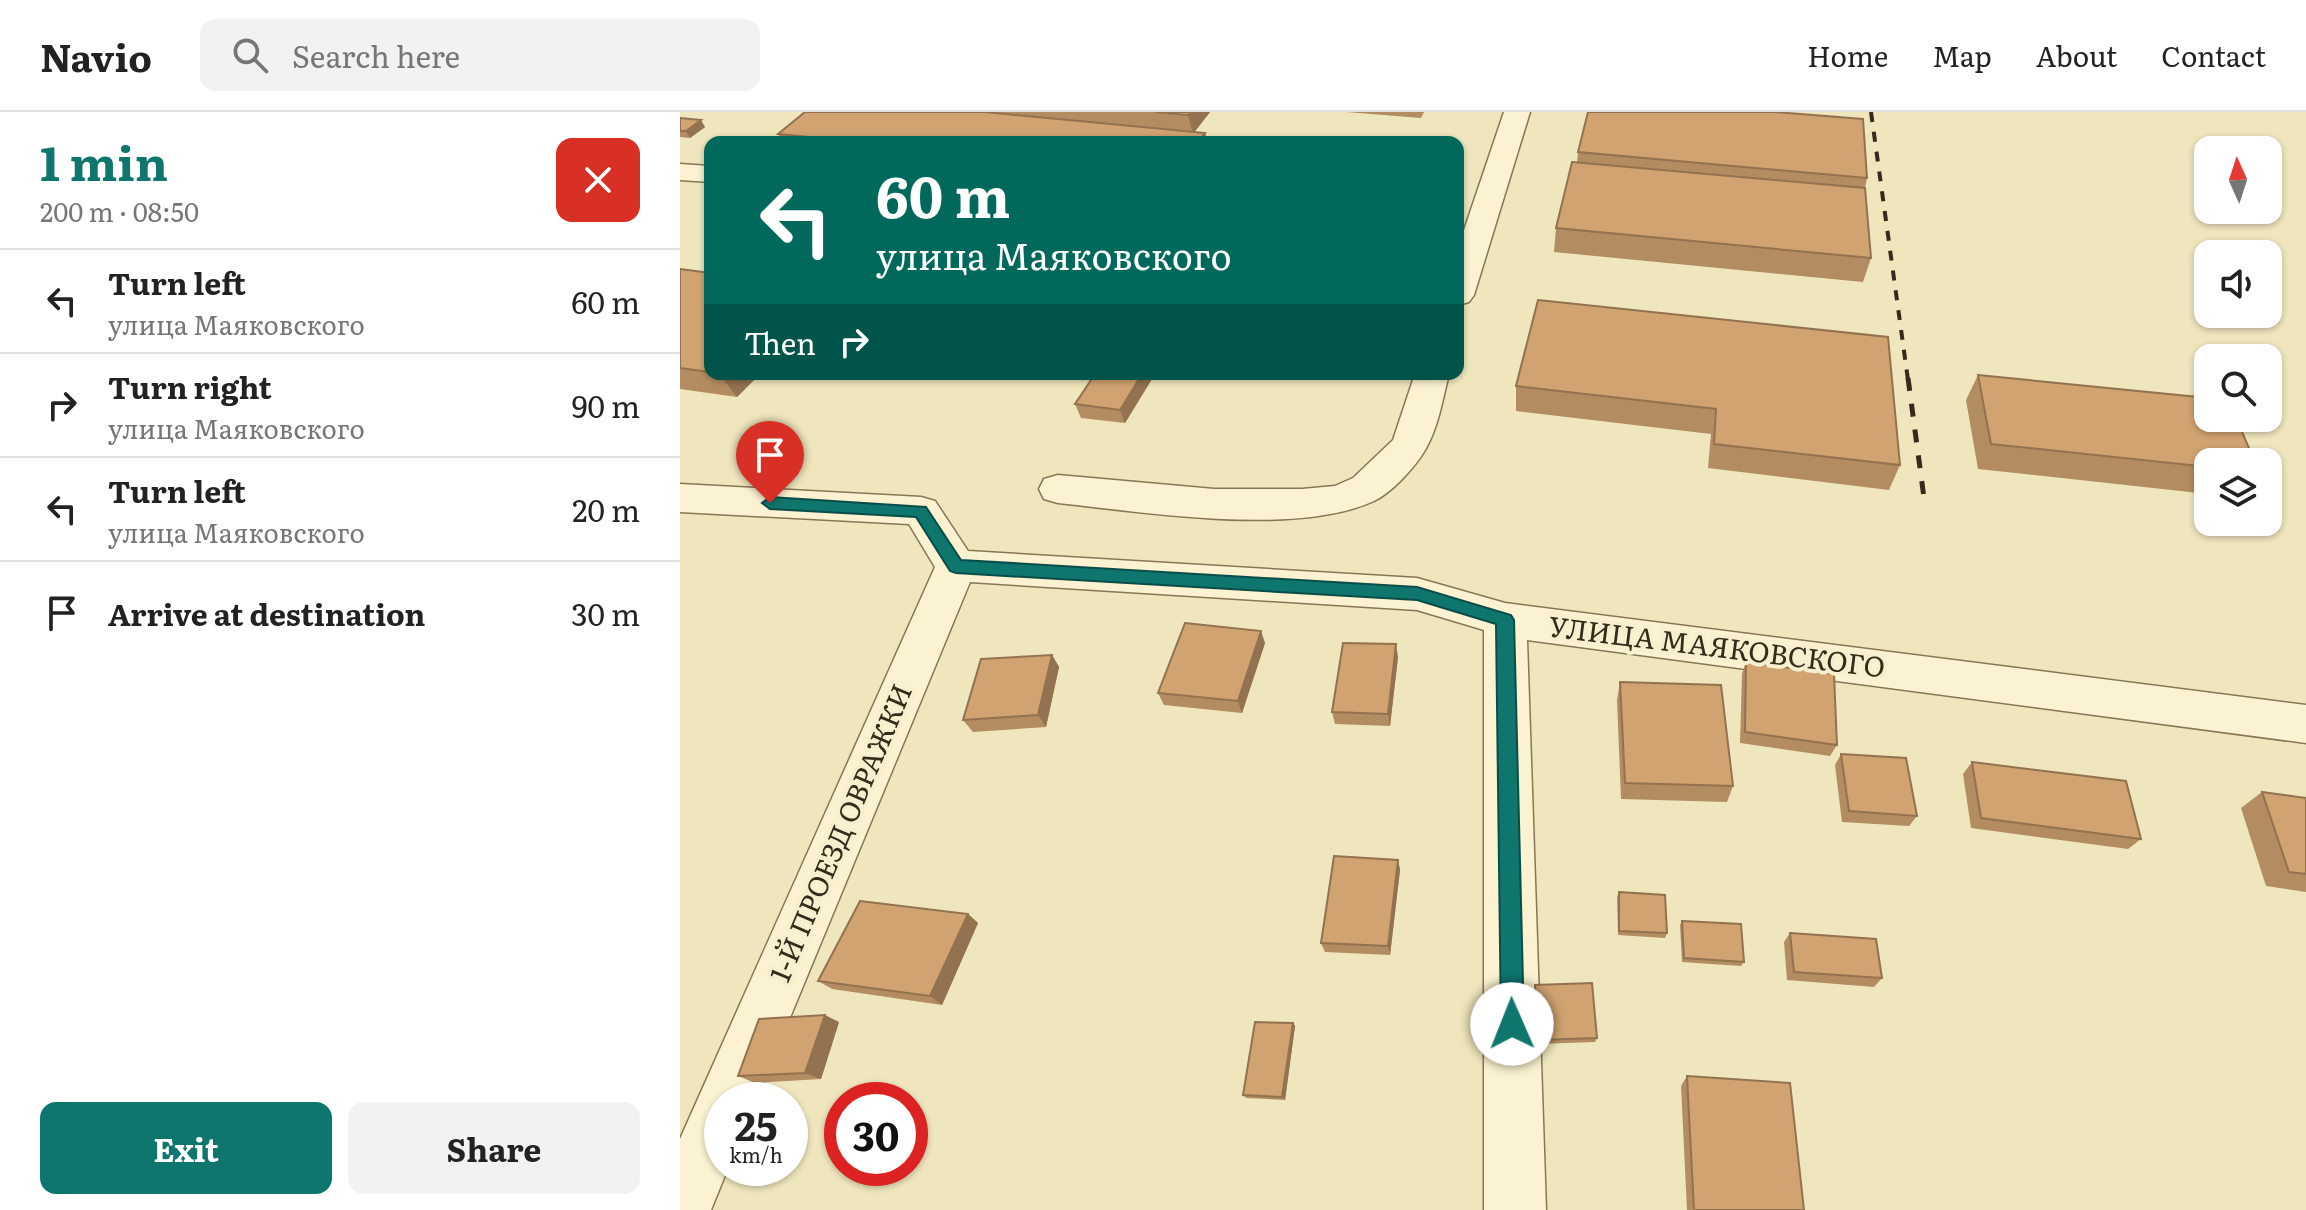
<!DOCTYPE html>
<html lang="en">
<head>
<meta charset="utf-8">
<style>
  :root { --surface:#fff; --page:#f2f2f2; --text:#222; --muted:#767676; --line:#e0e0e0; --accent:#0f766e }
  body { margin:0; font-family:Literata,serif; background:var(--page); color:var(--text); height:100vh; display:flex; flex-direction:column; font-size:30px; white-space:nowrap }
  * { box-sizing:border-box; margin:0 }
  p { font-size:26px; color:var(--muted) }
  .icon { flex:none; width:44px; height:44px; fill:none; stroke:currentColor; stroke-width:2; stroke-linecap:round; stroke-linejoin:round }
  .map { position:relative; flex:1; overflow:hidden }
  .panel { display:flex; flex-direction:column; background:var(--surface); width:680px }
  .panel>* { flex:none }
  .hud { position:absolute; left:24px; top:24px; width:760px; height:244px; border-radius:16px; box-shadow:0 2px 6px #0004; background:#00695c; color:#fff; overflow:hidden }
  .needle { width:52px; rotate:357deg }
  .tools { position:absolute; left:1514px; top:24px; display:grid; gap:16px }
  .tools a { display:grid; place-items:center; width:88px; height:88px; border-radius:16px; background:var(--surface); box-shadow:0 2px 6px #0004; font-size:40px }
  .speed { position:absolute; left:24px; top:970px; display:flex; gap:16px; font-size:40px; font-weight:700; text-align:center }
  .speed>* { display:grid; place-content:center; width:104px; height:104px; border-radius:50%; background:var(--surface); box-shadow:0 2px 6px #0004; line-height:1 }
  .speed small { font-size:20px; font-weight:400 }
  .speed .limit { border:12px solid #d22; background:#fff; color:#111 }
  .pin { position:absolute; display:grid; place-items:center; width:68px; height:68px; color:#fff; margin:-82px -34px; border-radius:50% 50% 50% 0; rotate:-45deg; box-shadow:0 0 8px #0007 }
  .pin .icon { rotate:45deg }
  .me { position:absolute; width:88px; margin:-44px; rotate:359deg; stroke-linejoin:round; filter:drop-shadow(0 0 6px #0008) }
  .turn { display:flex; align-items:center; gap:28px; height:168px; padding:0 40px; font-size:36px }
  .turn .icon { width:104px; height:104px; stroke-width:2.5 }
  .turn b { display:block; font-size:56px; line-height:68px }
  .then { display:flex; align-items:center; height:76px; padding:0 40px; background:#0003; gap:16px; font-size:30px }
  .round { display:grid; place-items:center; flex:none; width:84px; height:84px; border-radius:16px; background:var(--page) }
  .overview { display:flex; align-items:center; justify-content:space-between; height:136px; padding:0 40px }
  h1 { font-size:48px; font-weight:700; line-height:60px; color:var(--accent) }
  .button { display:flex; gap:16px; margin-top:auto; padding:16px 40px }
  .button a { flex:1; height:92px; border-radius:16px; background:var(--accent); color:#fff; font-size:32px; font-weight:700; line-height:92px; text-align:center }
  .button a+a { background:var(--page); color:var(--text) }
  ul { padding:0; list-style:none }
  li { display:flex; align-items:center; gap:24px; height:104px; padding:0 40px; border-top:2px solid var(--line) }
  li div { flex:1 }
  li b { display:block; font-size:30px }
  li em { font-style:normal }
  header { display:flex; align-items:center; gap:48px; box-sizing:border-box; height:112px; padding:0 40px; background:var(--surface); border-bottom:2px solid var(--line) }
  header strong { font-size:38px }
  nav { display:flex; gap:44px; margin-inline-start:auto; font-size:28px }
  .search { width:560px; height:72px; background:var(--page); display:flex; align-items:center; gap:20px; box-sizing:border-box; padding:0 28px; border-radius:16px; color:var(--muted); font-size:30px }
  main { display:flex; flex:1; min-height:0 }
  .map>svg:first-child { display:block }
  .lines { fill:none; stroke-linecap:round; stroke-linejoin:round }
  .minor-casing { stroke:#887655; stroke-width:3 }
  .minor { fill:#faf2d0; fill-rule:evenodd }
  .rail-far1 { stroke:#362b1b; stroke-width:4; stroke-dasharray:10 10; stroke-linecap:butt }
  .rail { stroke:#362b1b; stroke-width:5; stroke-dasharray:13 13; stroke-linecap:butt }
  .wall { fill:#b38c61 }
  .shaded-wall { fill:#92724f }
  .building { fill:#d0a371; stroke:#92724f; stroke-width:2 }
  .route { fill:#0f766e; stroke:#0a4d48; stroke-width:2 }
  .labels { text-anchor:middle; stroke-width:8; stroke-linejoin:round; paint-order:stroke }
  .street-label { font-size:28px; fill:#362b1b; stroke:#f7efcd }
</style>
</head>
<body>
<header>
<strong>Navio</strong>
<div class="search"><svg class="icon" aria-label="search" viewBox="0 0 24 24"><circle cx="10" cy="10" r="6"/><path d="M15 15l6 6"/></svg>Search here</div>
<nav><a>Home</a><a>Map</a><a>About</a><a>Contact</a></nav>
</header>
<main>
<section class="panel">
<div class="overview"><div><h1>1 min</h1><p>200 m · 08:50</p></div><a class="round" style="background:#d93025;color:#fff"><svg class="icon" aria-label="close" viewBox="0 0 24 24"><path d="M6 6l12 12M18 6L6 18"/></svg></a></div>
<ul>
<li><svg class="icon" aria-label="left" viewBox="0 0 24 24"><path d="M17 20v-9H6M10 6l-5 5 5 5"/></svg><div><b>Turn left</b><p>улица Маяковского</p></div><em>60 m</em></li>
<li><svg class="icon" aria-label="right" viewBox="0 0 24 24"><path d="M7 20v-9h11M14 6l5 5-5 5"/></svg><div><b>Turn right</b><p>улица Маяковского</p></div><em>90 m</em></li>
<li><svg class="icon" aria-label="left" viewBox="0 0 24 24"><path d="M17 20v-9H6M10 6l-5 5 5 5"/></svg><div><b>Turn left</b><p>улица Маяковского</p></div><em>20 m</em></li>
<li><svg class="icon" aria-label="arrive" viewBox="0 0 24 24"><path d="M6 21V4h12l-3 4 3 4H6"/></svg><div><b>Arrive at destination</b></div><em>30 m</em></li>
</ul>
<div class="button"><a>Exit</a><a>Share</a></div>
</section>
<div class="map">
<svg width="1626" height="1098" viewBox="0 0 1626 1098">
  <rect width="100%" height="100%" fill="#efe6bd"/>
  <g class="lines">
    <defs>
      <g id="minor">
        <path d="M824 0H850L794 183 789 190 778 193V136Z"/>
        <path d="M0 52 30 54V70L0 68Z"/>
        <path d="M735 262H769C762 289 758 319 742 343 732 358 711 381 694 389 615 425 464 400 378 391L364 387 359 377 364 367 378 363 534 377H622L655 374 673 366 713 328Z"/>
        <path d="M0 372 241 385 255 389 288 439 737 466 825 491 1626 593V631L847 528 866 1098H804V518L737 498 290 470 76 988H42V1056H48L31 1098H0V1027L255 455 229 412 0 400Z"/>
      </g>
    </defs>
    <use href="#minor" class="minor-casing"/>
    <use href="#minor" class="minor"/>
    <path class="rail-far1" d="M1191 0 1228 268"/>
    <path class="rail" d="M1228 266 1244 386"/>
  </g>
  <g class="wall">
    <path d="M125 0H530L514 20 525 21 527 30H103L98 22Z"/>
    <path d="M666 0H744L741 6Z"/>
    <path d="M0 6 25 15 10 26 0 25Z"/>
    <path d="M898 40 1187 66 1185 76 1191 146 1183 170 874 140 876 116 897 50Z"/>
    <path d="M0 157 30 161V262H80L57 285 0 277Z"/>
    <path d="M858 188 1220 353 1209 378 1028 356 1031 322 836 299V274Z"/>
    <path d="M475 262 445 311 401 306 395 292Z"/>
    <path d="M1298 263 1528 350V382L1298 357 1286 288Z"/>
    <path d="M585 531 562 601 484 593 478 581Z"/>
    <path d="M372 543 379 555 366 615 293 620 283 608Z"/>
    <path d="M718 545 710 614 655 612 652 600Z"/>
    <path d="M1066 550 1157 633 1150 644 1060 631 1062 562Z"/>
    <path d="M940 570 1053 674 1047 690 941 687 937 588Z"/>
    <path d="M1161 642 1237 704 1229 714 1162 710 1155 653Z"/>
    <path d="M1292 650 1461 727 1448 737 1291 716 1283 662Z"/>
    <path d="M1582 680 1626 686V780L1586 774 1561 696Z"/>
    <path d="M718 748 720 758 710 843 645 840 641 831Z"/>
    <path d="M939 780 987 821 985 826 938 823 937 785Z"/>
    <path d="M288 802 298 811 262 893 152 877 138 869Z"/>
    <path d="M1002 809 1064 850 1061 854 1002 850 1000 813Z"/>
    <path d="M1110 821 1202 866 1194 875 1107 868 1104 830Z"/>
    <path d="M855 873 917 926 915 930 858 932Z"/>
    <path d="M159 910 141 967 75 971 58 964Z"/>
    <path d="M613 911 615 914 605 988 566 986 563 983Z"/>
    <path d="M1007 964 1124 1098H1007L1001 974Z"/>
  </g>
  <g class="shaded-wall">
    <path d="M511 0H530L513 22 508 3Z"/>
    <path d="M21 8 25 15 10 26 6 19Z"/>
    <path d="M525 21 527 30H518Z"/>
    <path d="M39 262H80L57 285Z"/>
    <path d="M462 262H475L445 311 440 298Z"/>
    <path d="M581 519 585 531 562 601 558 589Z"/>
    <path d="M716 532 718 545 710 614 708 602Z"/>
    <path d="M372 543 379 555 366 615 358 603Z"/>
    <path d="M718 748 720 758 710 843 708 834Z"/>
    <path d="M288 802 298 811 262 893 250 884Z"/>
    <path d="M145 903 159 910 141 967 125 961Z"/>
    <path d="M613 911 615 914 605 988 602 985Z"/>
  </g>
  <g class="building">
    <path d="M125 0H305L525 21 518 30H182L98 22Z"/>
    <path d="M475 0H511L508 3Z"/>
    <path d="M908 0H1095L1183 7 1187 66 898 40Z"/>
    <path d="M0 6 21 8 6 19H0Z"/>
    <path d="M892 50 1185 76 1191 146 876 116Z"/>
    <path d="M0 157 30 161V260L0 256Z"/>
    <path d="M858 188 1208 225 1220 353 1034 332 1036 297 836 274Z"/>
    <path d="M415 262H462L440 298 395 292Z"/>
    <path d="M1298 263 1528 286V306H1556L1575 350H1528V355L1311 332Z"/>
    <path d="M505 511 581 519 558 589 478 581Z"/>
    <path d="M663 531 716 532 708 602 652 600Z"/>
    <path d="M372 543 358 603 283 608 301 547Z"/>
    <path d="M1066 550 1154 562 1157 633 1065 620Z"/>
    <path d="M940 570 1041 573 1053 674 945 671Z"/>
    <path d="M1161 642 1226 646 1237 704 1169 699Z"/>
    <path d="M1292 650 1446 669 1461 727 1301 706Z"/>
    <path d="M1582 680 1626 686V762L1609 760Z"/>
    <path d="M654 744 718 748 708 834 641 831Z"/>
    <path d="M939 780 985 783 987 821 939 819Z"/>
    <path d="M180 789 288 802 250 884 138 869Z"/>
    <path d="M1002 809 1061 812 1064 850 1004 846Z"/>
    <path d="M1110 821 1196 827 1202 866 1114 860Z"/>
    <path d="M912 871 917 926 858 928 855 873Z"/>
    <path d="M145 903 125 961 58 964 79 907Z"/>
    <path d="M575 910 613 911 602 985 563 983Z"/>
    <path d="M1007 964 1110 971 1124 1098H1014Z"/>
  </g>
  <path class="route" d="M90 385 246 395 281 448 737 475 831 503 834 508 844 912 840 920 832 923 824 920 821 912 816 512 737 488 276 461 270 459 236 405 90 397 82 391Z"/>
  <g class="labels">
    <g class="street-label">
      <text transform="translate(1037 535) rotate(7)" y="10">УЛИЦА МАЯКОВСКОГО</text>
      <text transform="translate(161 721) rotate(-67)" y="10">1-Й ПРОЕЗД ОВРАЖКИ</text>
    </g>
  </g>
</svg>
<div class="tools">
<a><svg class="needle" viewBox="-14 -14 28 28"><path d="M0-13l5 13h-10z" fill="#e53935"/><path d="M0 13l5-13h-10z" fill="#767676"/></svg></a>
<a><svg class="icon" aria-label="sound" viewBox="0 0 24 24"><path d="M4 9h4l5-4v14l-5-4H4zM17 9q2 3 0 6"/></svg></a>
<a><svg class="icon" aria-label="search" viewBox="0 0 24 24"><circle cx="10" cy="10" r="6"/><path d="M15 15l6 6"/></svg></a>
<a><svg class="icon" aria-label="layers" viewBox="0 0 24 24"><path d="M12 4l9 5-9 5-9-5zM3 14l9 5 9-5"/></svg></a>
</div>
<div class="speed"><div>25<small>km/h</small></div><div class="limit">30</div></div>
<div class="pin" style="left:90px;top:391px;background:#d93025"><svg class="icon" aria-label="arrive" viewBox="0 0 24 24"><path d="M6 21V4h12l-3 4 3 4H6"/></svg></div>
<svg class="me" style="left:832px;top:912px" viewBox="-20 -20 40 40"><circle r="19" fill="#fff"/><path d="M0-13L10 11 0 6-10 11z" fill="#0f766e"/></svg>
<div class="hud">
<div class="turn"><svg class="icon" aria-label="left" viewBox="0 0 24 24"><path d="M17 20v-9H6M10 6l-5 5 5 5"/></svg><div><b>60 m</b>улица Маяковского</div></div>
<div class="then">Then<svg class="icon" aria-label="right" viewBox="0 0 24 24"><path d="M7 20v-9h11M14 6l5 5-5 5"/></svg></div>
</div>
</div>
</main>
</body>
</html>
